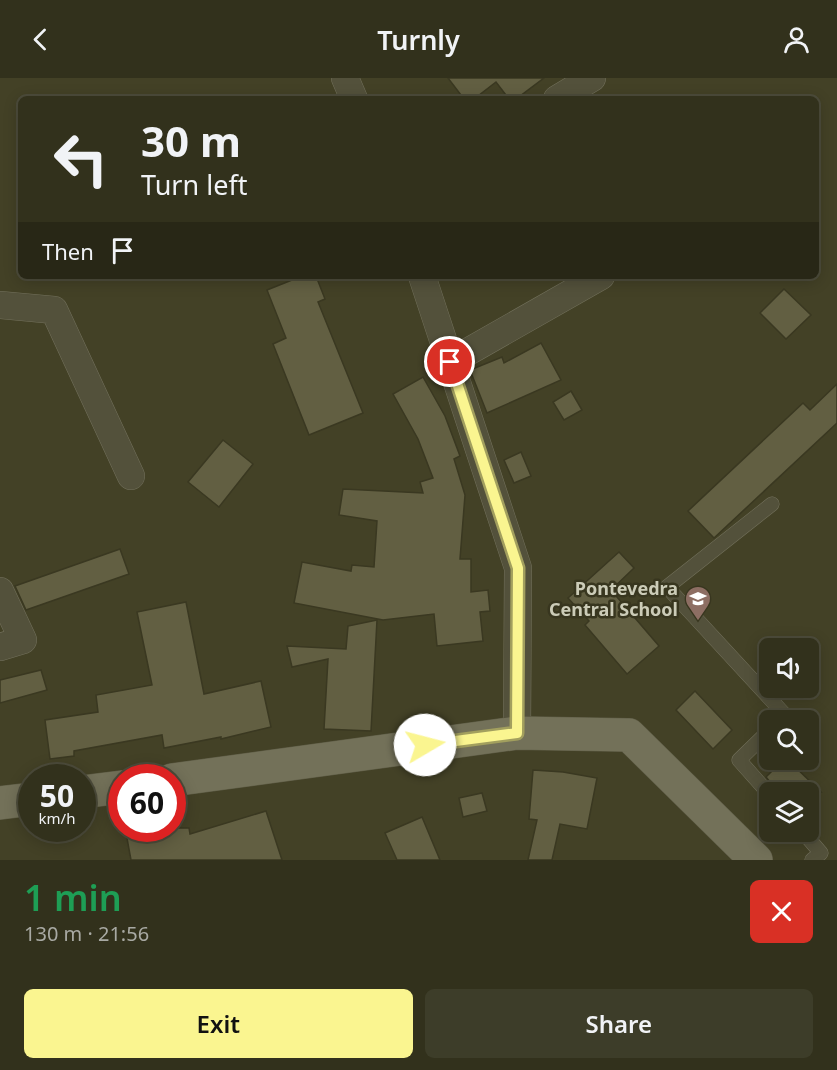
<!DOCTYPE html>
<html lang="en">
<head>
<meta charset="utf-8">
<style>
  :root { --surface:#32311c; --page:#3d3d29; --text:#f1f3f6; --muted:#a8a9a3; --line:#4d4c3b; --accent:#faf590 }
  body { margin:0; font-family:"Noto Sans",sans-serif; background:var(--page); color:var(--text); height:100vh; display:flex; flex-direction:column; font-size:22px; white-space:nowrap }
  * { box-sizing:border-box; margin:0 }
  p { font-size:20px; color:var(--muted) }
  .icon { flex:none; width:33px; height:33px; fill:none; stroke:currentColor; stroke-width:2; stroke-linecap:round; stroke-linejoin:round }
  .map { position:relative; height:782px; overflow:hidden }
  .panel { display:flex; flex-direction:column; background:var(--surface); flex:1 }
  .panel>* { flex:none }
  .banner { position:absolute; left:18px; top:18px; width:801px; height:183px; border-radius:9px; box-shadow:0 3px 15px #0003,0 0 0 2px var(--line); background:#32311c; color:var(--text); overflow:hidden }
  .tools { position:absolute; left:759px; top:560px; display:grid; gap:12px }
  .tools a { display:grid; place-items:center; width:60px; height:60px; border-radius:9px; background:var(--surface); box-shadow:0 3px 15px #0003,0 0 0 2px var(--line); font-size:30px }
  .speed { position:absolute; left:18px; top:686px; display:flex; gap:12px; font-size:30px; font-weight:700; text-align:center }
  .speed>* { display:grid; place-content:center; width:78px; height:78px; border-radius:50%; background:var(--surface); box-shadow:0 3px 15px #0003,0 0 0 2px var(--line); line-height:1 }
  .speed small { font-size:15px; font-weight:400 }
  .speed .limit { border:9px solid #d22; background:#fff; color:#111 }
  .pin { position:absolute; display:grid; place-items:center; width:51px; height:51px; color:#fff; margin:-26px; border:3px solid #fff; border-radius:50%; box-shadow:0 2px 6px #0007 }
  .me { position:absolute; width:66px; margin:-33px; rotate:82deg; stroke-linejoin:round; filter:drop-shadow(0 0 4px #0008) }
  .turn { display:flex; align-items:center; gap:21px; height:126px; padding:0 24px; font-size:27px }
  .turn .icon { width:78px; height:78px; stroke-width:2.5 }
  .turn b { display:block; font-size:42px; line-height:51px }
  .then { display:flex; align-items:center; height:57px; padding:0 24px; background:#0003; gap:12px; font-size:22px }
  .round { display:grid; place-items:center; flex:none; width:63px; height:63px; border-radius:9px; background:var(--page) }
  .head { display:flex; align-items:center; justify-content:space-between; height:102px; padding:0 24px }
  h1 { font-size:36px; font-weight:600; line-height:45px; color:#1e9e55 }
  .cta { display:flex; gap:12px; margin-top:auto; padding:12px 24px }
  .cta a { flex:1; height:69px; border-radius:9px; background:var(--accent); color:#111; font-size:24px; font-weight:600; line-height:69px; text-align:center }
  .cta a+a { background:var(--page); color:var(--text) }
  header { display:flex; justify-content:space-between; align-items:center; height:78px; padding:0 24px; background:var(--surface); font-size:27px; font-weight:600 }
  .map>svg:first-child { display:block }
  .building { fill:#625f42; stroke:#3a3821; stroke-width:1.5 }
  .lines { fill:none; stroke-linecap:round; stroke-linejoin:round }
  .service-casing { stroke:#73715c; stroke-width:15 }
  .minor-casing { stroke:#73715c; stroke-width:28 }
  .primary-casing { stroke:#5f5d47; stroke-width:34 }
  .service { stroke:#53513b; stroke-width:14 }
  .minor { stroke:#53513b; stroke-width:27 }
  .primary { stroke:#737159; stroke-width:33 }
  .route-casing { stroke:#a29f5e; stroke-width:15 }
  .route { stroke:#faf590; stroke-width:10 }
  .labels { text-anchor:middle; stroke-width:5; stroke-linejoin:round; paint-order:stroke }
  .poi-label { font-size:18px; font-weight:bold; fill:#ccccb8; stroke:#38361f; text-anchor:end }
</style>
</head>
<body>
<header><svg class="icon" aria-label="back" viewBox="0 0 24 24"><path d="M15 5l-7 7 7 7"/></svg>Turnly<svg class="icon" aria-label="person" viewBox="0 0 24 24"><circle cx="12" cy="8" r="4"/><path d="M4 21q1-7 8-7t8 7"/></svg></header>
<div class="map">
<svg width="837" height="782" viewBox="0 0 837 782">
  <rect width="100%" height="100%" fill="#434126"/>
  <g class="building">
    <path d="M448 0H544L516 21H509L496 4 474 21H464Z"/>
    <path d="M302 198H316L325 221 318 224 363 335 309 357 273 266 286 260 267 212Z"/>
    <path d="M784 211 811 237 786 261 760 235Z"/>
    <path d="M541 265 561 302 487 335 470 292 502 279 504 285Z"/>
    <path d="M423 299 445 338 460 378 454 381 465 417 460 481H471V514L488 512 490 533 480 534 483 563 437 568 434 536 383 542 294 525 302 484 351 493 352 487 374 489 377 443 339 437 343 411 423 415 420 404 433 400 418 361 393 316Z"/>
    <path d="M837 306V345L714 460 688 433 803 325 810 332Z"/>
    <path d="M571 313 582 332 564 342 553 324Z"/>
    <path d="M223 362 253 386 219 429 188 404Z"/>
    <path d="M521 374 531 398 514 405 504 382Z"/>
    <path d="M120 471 129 496 26 532 15 508Z"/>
    <path d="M619 474 634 490 611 512 659 568 627 596 585 547 589 543 568 520Z"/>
    <path d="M186 524 204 616 261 603 271 649 221 661V659L164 670 162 657 74 673V678L50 681 45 642 98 634 96 617 152 607 137 534Z"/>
    <path d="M377 542 371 653 324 651 328 581 292 589 287 568 346 571 348 548Z"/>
    <path d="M41 592 47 612 0 625V602Z"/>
    <path d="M695 613 732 652 713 671 676 632Z"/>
    <path d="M784 681H787L821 714H778L766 699Z"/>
    <path d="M533 692 563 694 597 700 587 751 560 746 552 782H528L537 742 529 741Z"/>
    <path d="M482 715 487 733 463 739 459 720Z"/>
    <path d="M266 733 282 782H131L126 755 153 750H189L190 756Z"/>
    <path d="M422 739 440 782H397L385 755Z"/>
  </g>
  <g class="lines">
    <defs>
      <g id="service">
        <path d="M772 426 667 509 785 637 780 642"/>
        <path d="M770 652 739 682 770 717"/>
        <path d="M802 753 821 775 812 782"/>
      </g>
      <g id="minor">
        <path d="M345 0 354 21"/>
        <path d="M557 21 592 0"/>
        <path d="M422 198 518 490 517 655"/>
        <path d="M0 227 54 232 131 398"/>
        <path d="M450 284 601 198"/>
        <path d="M0 513 23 562 0 569"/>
      </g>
      <g id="primary">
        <path d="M172 702 517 655 629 657 756 782"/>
        <path d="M82 714 122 709"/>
        <path d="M0 725 32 721"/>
      </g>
    </defs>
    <use href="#service" class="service-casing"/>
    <use href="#minor" class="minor-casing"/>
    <use href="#primary" class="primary-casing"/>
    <use href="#service" class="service"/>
    <use href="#minor" class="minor"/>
    <use href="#primary" class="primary"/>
  </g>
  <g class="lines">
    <defs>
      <path id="route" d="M425 667 517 655 518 490 450 284"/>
    </defs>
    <use href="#route" class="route-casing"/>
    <use href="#route" class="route"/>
  </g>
  <defs>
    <symbol id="school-pin" viewBox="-11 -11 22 30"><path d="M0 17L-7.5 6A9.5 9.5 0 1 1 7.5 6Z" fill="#8d6e63" stroke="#38361f"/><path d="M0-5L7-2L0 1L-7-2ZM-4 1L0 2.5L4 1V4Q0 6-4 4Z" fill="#fff"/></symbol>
  </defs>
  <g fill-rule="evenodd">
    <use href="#school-pin" x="683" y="506" width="30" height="40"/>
  </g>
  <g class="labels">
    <g class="poi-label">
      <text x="678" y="517">Pontevedra<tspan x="678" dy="21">Central School</tspan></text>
    </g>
  </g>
</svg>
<div class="tools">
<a><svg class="icon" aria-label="sound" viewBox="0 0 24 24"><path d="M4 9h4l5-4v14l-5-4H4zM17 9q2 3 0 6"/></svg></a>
<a><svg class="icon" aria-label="search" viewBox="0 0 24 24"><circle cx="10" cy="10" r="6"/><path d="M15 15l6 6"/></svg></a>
<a><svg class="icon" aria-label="layers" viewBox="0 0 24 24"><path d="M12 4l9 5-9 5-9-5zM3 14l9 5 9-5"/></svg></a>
</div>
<div class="speed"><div>50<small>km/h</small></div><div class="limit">60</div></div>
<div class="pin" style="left:450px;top:284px;background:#d93025"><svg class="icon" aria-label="arrive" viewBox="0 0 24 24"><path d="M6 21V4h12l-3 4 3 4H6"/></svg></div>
<svg class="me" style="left:425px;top:667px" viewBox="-20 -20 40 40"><circle r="19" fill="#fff"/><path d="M0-13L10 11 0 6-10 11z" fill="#faf590"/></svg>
<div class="banner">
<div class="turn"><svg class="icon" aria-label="left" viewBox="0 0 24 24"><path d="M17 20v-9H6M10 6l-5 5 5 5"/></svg><div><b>30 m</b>Turn left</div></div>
<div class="then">Then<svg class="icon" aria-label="arrive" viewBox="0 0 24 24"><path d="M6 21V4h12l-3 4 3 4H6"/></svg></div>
</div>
</div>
<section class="panel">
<div class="head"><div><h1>1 min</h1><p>130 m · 21:56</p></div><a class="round" style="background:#d93025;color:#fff"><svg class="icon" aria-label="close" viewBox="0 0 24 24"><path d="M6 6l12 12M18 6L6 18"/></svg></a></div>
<div class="cta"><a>Exit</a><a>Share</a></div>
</section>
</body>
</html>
